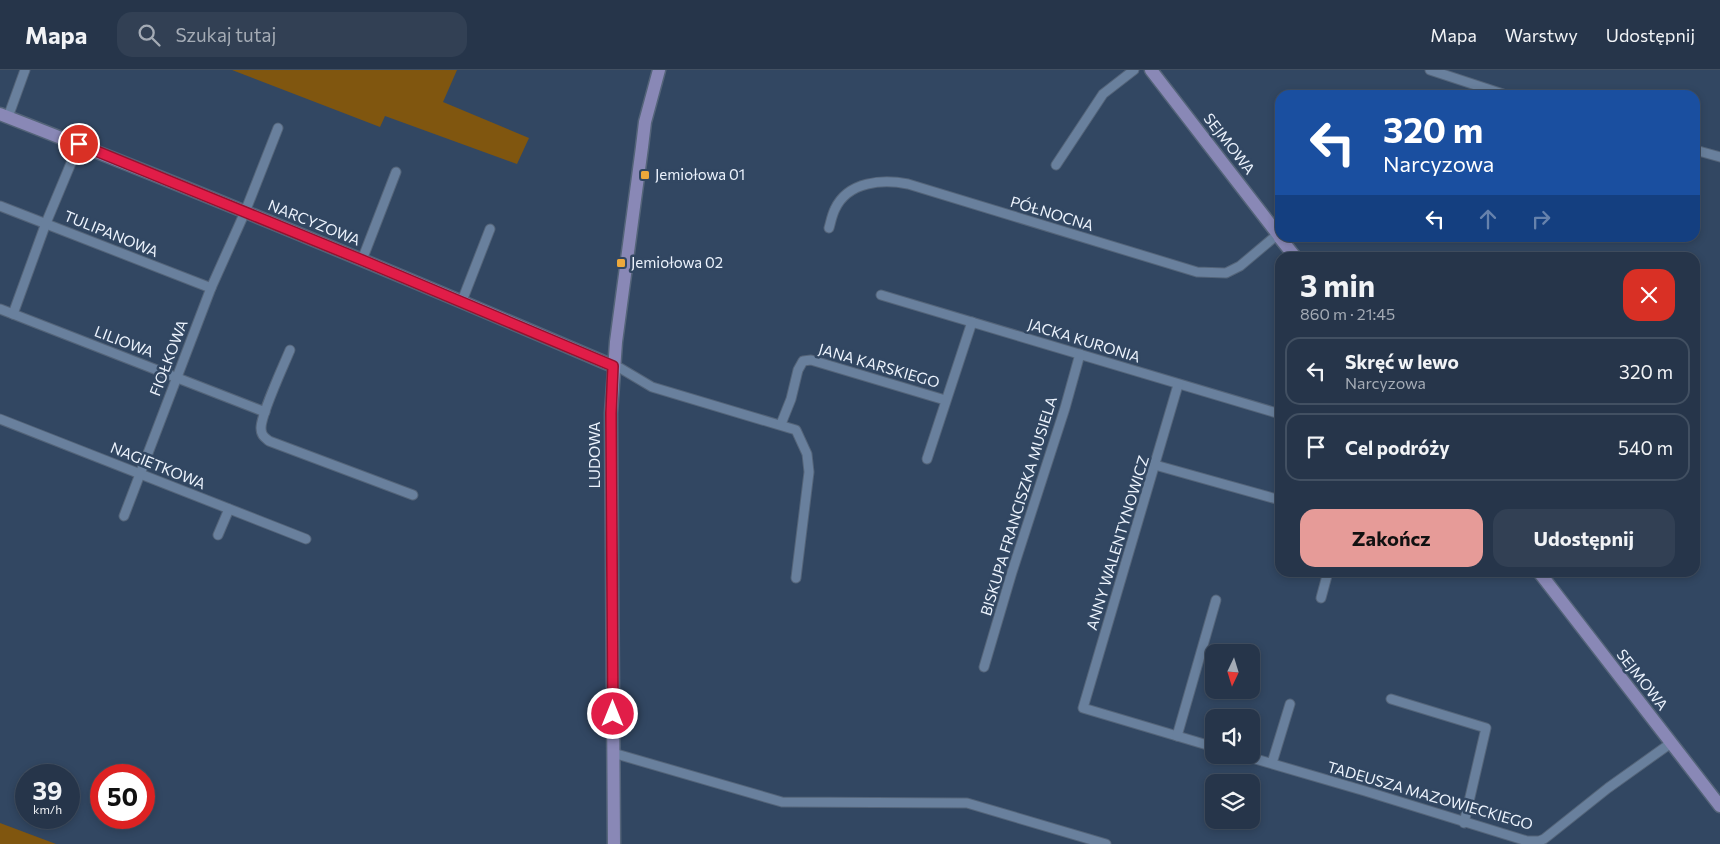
<!DOCTYPE html>
<html lang="pl">
<head>
<meta charset="utf-8">
<style>
  :root { --surface:#26354a; --page:#324054; --text:#f1f3f6; --muted:#a4abb5; --line:#425062; --accent:#e69b98 }
  body { margin:0; font-family:Commissioner,sans-serif; background:var(--page); color:var(--text); height:100vh; display:flex; flex-direction:column; font-size:19px; white-space:nowrap }
  * { box-sizing:border-box; margin:0 }
  p { font-size:16px; color:var(--muted) }
  .icon { flex:none; width:28px; height:28px; fill:none; stroke:currentColor; stroke-width:2; stroke-linecap:round; stroke-linejoin:round }
  .map { position:relative; flex:1; overflow:hidden }
  .drawer { position:absolute; left:1275px; top:182px; width:425px; height:325px; display:flex; flex-direction:column; background:var(--surface); border-radius:15px; box-shadow:0 2px 8px #0003,0 0 0 1px var(--line) }
  .drawer>* { flex:none }
  .hud { position:absolute; left:1275px; top:20px; width:425px; height:152px; border-radius:15px; box-shadow:0 2px 8px #0003,0 0 0 1px var(--line); background:#1a4fa0; color:#fff; overflow:hidden }
  .needle { width:32px; rotate:184deg }
  .controls { position:absolute; left:1205px; top:574px; display:grid; gap:10px }
  .controls a { display:grid; place-items:center; width:55px; height:55px; border-radius:10px; background:var(--surface); box-shadow:0 2px 8px #0003,0 0 0 1px var(--line); font-size:25px }
  .speed { position:absolute; left:15px; top:694px; display:flex; gap:10px; font-size:25px; font-weight:700; text-align:center }
  .speed>* { display:grid; place-content:center; width:65px; height:65px; border-radius:50%; background:var(--surface); box-shadow:0 2px 8px #0003,0 0 0 1px var(--line); line-height:1 }
  .speed small { font-size:12px; font-weight:400 }
  .speed .limit { border:8px solid #d22; background:#fff; color:#111 }
  .pin { position:absolute; display:grid; place-items:center; width:42px; height:42px; color:#fff; margin:-21px; border:2px solid #fff; border-radius:50%; box-shadow:0 1px 5px #0007 }
  .me { position:absolute; width:55px; margin:-28px; rotate:0deg; stroke-linejoin:round; filter:drop-shadow(0 0 4px #0008) }
  .turn { display:flex; align-items:center; gap:18px; height:105px; padding:0 25px; font-size:22px }
  .turn .icon { width:65px; height:65px; stroke-width:2.5 }
  .turn b { display:block; font-size:35px; line-height:42px }
  .lanes { display:flex; align-items:center; height:48px; padding:0 25px; background:#0003; justify-content:center; gap:25px; direction:ltr }
  .lanes .off { opacity:.35 }
  .round { display:grid; place-items:center; flex:none; width:52px; height:52px; border-radius:15px; background:var(--page) }
  .head { display:flex; align-items:center; justify-content:space-between; height:85px; padding:0 25px }
  h1 { font-size:30px; font-weight:700; line-height:38px }
  .action { display:flex; gap:10px; margin-top:auto; padding:10px 25px }
  .action a { flex:1; height:58px; border-radius:15px; background:var(--accent); color:#111; font-size:20px; font-weight:700; line-height:58px; text-align:center }
  .action a+a { background:var(--page); color:var(--text) }
  ul { padding:0; list-style:none }
  li { display:flex; align-items:center; gap:15px; height:68px; margin:0 10px 8px; padding:0 15px; border:2px solid var(--line); border-radius:15px }
  li div { flex:1 }
  li b { display:block; font-size:19px }
  li em { font-style:normal }
  header { display:flex; align-items:center; gap:30px; box-sizing:border-box; height:70px; padding:0 25px; background:var(--surface); border-bottom:1px solid var(--line) }
  header strong { font-size:24px }
  nav { display:flex; gap:28px; margin-inline-start:auto; font-size:18px }
  .search { width:350px; height:45px; background:var(--page); display:flex; align-items:center; gap:12px; box-sizing:border-box; padding:0 18px; border-radius:15px; color:var(--muted); font-size:19px }
  .map>svg:first-child { display:block }
  .green { fill:#80560f }
  .lines { fill:none; stroke-linecap:round; stroke-linejoin:round }
  .street-casing { stroke:#546479; stroke-width:11 }
  .secondary-casing { stroke:#546479; stroke-width:15 }
  .street { stroke:#69809d; stroke-width:9 }
  .secondary { stroke:#8988b6; stroke-width:12 }
  .route-casing { stroke:#92132f; stroke-width:12 }
  .route { stroke:#e11d48; stroke-width:9 }
  .poi-dot { fill:#eda83b; stroke:#324762; stroke-width:2 }
  .labels { text-anchor:middle; stroke-width:5; stroke-linejoin:round; paint-order:stroke }
  .street-label { font-size:15px; fill:#ecf3fd; stroke:#324762 }
  .poi-label { font-size:15px; fill:#ecf3fd; stroke:#324762; text-anchor:start }
</style>
</head>
<body>
<header>
<strong>Mapa</strong>
<div class="search"><svg class="icon" aria-label="search" viewBox="0 0 24 24"><circle cx="10" cy="10" r="6"/><path d="M15 15l6 6"/></svg>Szukaj tutaj</div>
<nav><a>Mapa</a><a>Warstwy</a><a>Udostępnij</a></nav>
</header>
<div class="map">
<svg width="1720" height="774" viewBox="0 0 1720 774">
  <rect width="100%" height="100%" fill="#324762"/>
  <g class="green">
    <path d="M232 0H457L443 32 529 68 517 94 385 46 380 57Z"/>
    <path d="M0 753 56 774H0Z"/>
  </g>
  <g class="lines">
    <defs>
      <g id="street">
        <path d="M1430 0 1506 25"/>
        <path d="M8 47 25 0"/>
        <path d="M1695 80 1720 87"/>
        <path d="M1056 95 1103 24 1134 0"/>
        <path d="M0 136 211 218"/>
        <path d="M829 158C831 151 832 145 835 139 848 111 883 109 908 114L1197 202 1226 203 1240 196 1278 164"/>
        <path d="M362 190 396 102"/>
        <path d="M881 225 1280 344"/>
        <path d="M462 231 490 159"/>
        <path d="M0 239 265 342"/>
        <path d="M13 244 46 153 79 74"/>
        <path d="M290 280C283 297 261 344 261 358 261 365 264 367 269 371L413 425"/>
        <path d="M613 296 620 298 652 317 796 360 807 384 809 402 796 508"/>
        <path d="M1178 315 1083 638 1214 677"/>
        <path d="M0 349 306 469"/>
        <path d="M781 354 791 329 798 300 803 291 811 290 945 330"/>
        <path d="M927 389 972 252"/>
        <path d="M1155 395 1280 430"/>
        <path d="M124 446 211 218 245 142 278 58"/>
        <path d="M218 465 229 439"/>
        <path d="M1321 528 1328 502"/>
        <path d="M984 597 1012 502 1065 338 1080 284"/>
        <path d="M1391 629 1486 658 1464 753"/>
        <path d="M1177 666 1216 530"/>
        <path d="M613 683 782 732 967 733 1106 774"/>
        <path d="M1242 685 1365 721 1527 771H1539L1544 769 1608 718 1671 673"/>
        <path d="M1272 693 1290 634"/>
      </g>
      <g id="secondary">
        <path d="M1151 0 1280 167"/>
        <path d="M0 44C206 124 410 209 613 296"/>
        <path d="M1280 168 1296 188"/>
        <path d="M1539 502 1720 736"/>
        <path d="M614 774 611 343 616 272 642 77 645 52 659 0"/>
      </g>
    </defs>
    <use href="#street" class="street-casing"/>
    <use href="#secondary" class="secondary-casing"/>
    <use href="#street" class="street"/>
    <use href="#secondary" class="secondary"/>
  </g>
  <g class="lines">
    <defs>
      <path id="route" d="M79 74 362 190 613 296 611 343 613 644"/>
    </defs>
    <use href="#route" class="route-casing"/>
    <use href="#route" class="route"/>
  </g>
  <g class="poi-dot">
    <rect x="640" y="100" width="10" height="10" rx="2.5"/>
    <rect x="616" y="188" width="10" height="10" rx="2.5"/>
  </g>
  <g class="labels">
    <g class="street-label">
      <text transform="translate(1229 74) rotate(52)" y="5">SEJMOWA</text>
      <text transform="translate(1052 144) rotate(17)" y="5">PÓŁNOCNA</text>
      <text transform="translate(314 153) rotate(22)" y="5">NARCYZOWA</text>
      <text transform="translate(111 164) rotate(22)" y="5">TULIPANOWA</text>
      <text transform="translate(1084 271) rotate(17)" y="5">JACKA KURONIA</text>
      <text transform="translate(124 272) rotate(21)" y="5">LILIOWA</text>
      <text transform="translate(169 288) rotate(-69)" y="5">FIOŁKOWA</text>
      <text transform="translate(879 296) rotate(16)" y="5">JANA KARSKIEGO</text>
      <text transform="translate(595 385) rotate(-90)" y="5">LUDOWA</text>
      <text transform="translate(158 396) rotate(22)" y="5">NAGIETKOWA</text>
      <text transform="translate(1019 436) rotate(-73)" y="5">BISKUPA FRANCISZKA MUSIELA</text>
      <text transform="translate(1118 473) rotate(-73)" y="5">ANNY WALENTYNOWICZ</text>
      <text transform="translate(1642 610) rotate(52)" y="5">SEJMOWA</text>
      <text transform="translate(1430 726) rotate(16)" y="5">TADEUSZA MAZOWIECKIEGO</text>
    </g>
    <g class="poi-label">
      <text x="655" y="110">Jemiołowa 01</text>
      <text x="631" y="198">Jemiołowa 02</text>
    </g>
  </g>
</svg>
<div class="controls">
<a><svg class="needle" viewBox="-14 -14 28 28"><path d="M0-13l5 13h-10z" fill="#e53935"/><path d="M0 13l5-13h-10z" fill="#a4abb5"/></svg></a>
<a><svg class="icon" aria-label="sound" viewBox="0 0 24 24"><path d="M4 9h4l5-4v14l-5-4H4zM17 9q2 3 0 6"/></svg></a>
<a><svg class="icon" aria-label="layers" viewBox="0 0 24 24"><path d="M12 4l9 5-9 5-9-5zM3 14l9 5 9-5"/></svg></a>
</div>
<div class="speed"><div>39<small>km/h</small></div><div class="limit">50</div></div>
<div class="pin" style="left:79px;top:74px;background:#d93025"><svg class="icon" aria-label="arrive" viewBox="0 0 24 24"><path d="M6 21V4h12l-3 4 3 4H6"/></svg></div>
<svg class="me" style="left:613px;top:644px" viewBox="-20 -20 40 40"><circle r="17" fill="#e11d48" stroke="#fff" stroke-width="3"/><path d="M0-11L8 9 0 5-8 9z" fill="#fff"/></svg>
<div class="hud">
<div class="turn"><svg class="icon" aria-label="left" viewBox="0 0 24 24"><path d="M17 20v-9H6M10 6l-5 5 5 5"/></svg><div><b>320 m</b>Narcyzowa</div></div>
<div class="lanes"><svg class="icon" aria-label="left" viewBox="0 0 24 24"><path d="M17 20v-9H6M10 6l-5 5 5 5"/></svg><svg class="icon off" aria-label="ahead" viewBox="0 0 24 24"><path d="M12 20V5M6 11l6-6 6 6"/></svg><svg class="icon off" aria-label="right" viewBox="0 0 24 24"><path d="M7 20v-9h11M14 6l5 5-5 5"/></svg></div>
</div>
<section class="drawer">
<div class="head"><div><h1>3 min</h1><p>860 m · 21:45</p></div><a class="round" style="background:#d93025;color:#fff"><svg class="icon" aria-label="close" viewBox="0 0 24 24"><path d="M6 6l12 12M18 6L6 18"/></svg></a></div>
<ul>
<li><svg class="icon" aria-label="left" viewBox="0 0 24 24"><path d="M17 20v-9H6M10 6l-5 5 5 5"/></svg><div><b>Skręć w lewo</b><p>Narcyzowa</p></div><em>320 m</em></li>
<li><svg class="icon" aria-label="arrive" viewBox="0 0 24 24"><path d="M6 21V4h12l-3 4 3 4H6"/></svg><div><b>Cel podróży</b></div><em>540 m</em></li>
</ul>
<div class="action"><a>Zakończ</a><a>Udostępnij</a></div>
</section>
</div>
</body>
</html>
